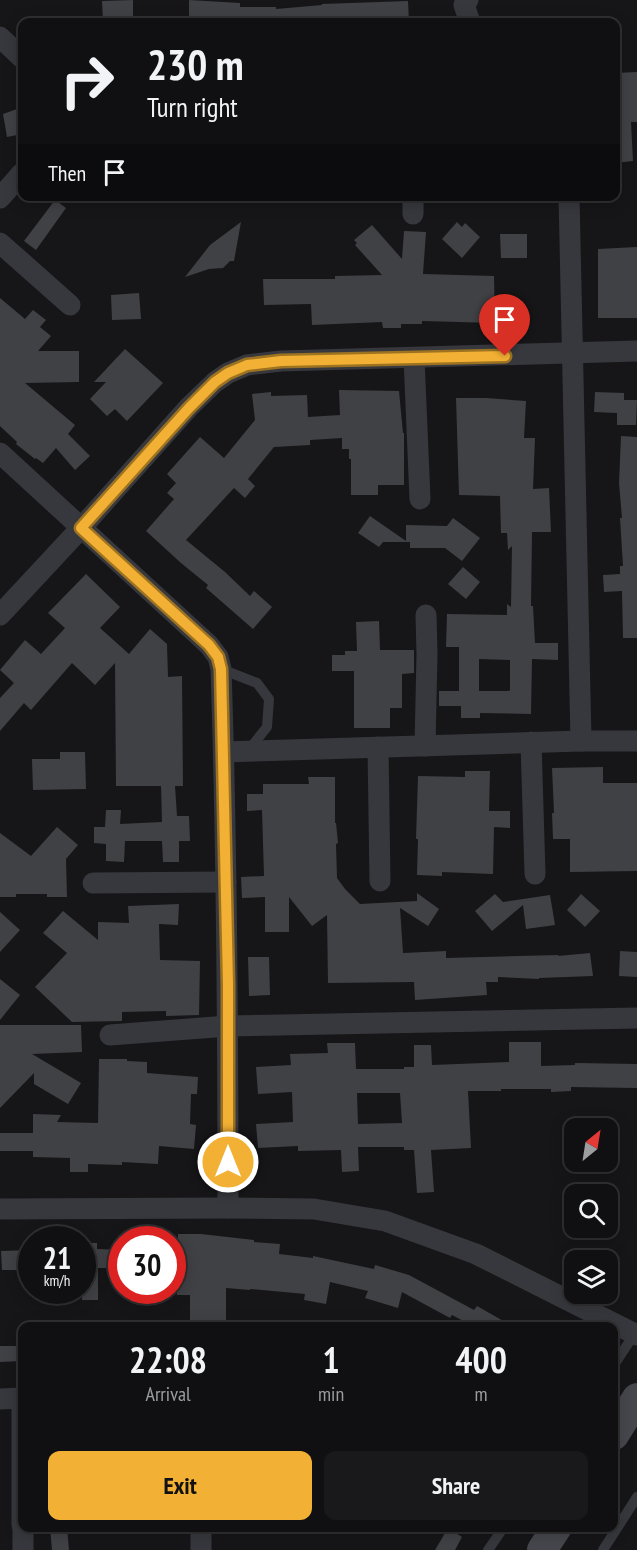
<!DOCTYPE html>
<html lang="en">
<head>
<meta charset="utf-8">
<style>
  :root { --surface:#101012; --page:#19191b; --text:#f1f3f6; --muted:#9c9d9f; --line:#303032; --accent:#f2b134 }
  body { margin:0; font-family:"PT Sans Narrow",sans-serif; background:var(--page); color:var(--text); height:100vh; display:flex; flex-direction:column; font-size:22px; white-space:nowrap }
  * { box-sizing:border-box; margin:0 }
  p { font-size:20px; color:var(--muted) }
  .icon { flex:none; width:33px; height:33px; fill:none; stroke:currentColor; stroke-width:2; stroke-linecap:round; stroke-linejoin:round }
  .map { position:relative; flex:1; overflow:hidden }
  .sheet { position:absolute; left:18px; top:1322px; width:600px; height:210px; display:flex; flex-direction:column; background:var(--surface); border-radius:12px; box-shadow:0 3px 15px #0003,0 0 0 2px var(--line) }
  .sheet>* { flex:none }
  .top-card { position:absolute; left:18px; top:18px; width:602px; height:183px; border-radius:12px; box-shadow:0 3px 15px #0003,0 0 0 2px var(--line); background:#101012; color:var(--text); overflow:hidden }
  .needle { width:39px; rotate:30deg }
  .fabs { position:absolute; left:564px; top:1118px; display:grid; gap:12px }
  .fabs a { display:grid; place-items:center; width:54px; height:54px; border-radius:12px; background:var(--surface); box-shadow:0 3px 15px #0003,0 0 0 2px var(--line); font-size:30px }
  .speed { position:absolute; left:18px; top:1226px; display:flex; gap:12px; font-size:30px; font-weight:700; text-align:center }
  .speed>* { display:grid; place-content:center; width:78px; height:78px; border-radius:50%; background:var(--surface); box-shadow:0 3px 15px #0003,0 0 0 2px var(--line); line-height:1 }
  .speed small { font-size:15px; font-weight:400 }
  .speed .limit { border:9px solid #d22; background:#fff; color:#111 }
  .pin { position:absolute; display:grid; place-items:center; width:51px; height:51px; color:#fff; margin:-62px -26px; border-radius:50% 50% 50% 0; rotate:-45deg; box-shadow:0 0 6px #0007 }
  .pin .icon { rotate:45deg }
  .me { position:absolute; width:66px; margin:-33px; rotate:0deg; stroke-linejoin:round; filter:drop-shadow(0 0 4px #0008) }
  .turn { display:flex; align-items:center; gap:21px; height:126px; padding:0 30px; font-size:27px }
  .turn .icon { width:78px; height:78px; stroke-width:2.5 }
  .turn b { display:block; font-size:42px; line-height:51px }
  .then { display:flex; align-items:center; height:57px; padding:0 30px; background:#0003; gap:12px; font-size:22px }
  .eta { display:flex; justify-content:space-evenly; align-items:center; height:102px; text-align:center }
  .eta b { font-size:36px; font-weight:600; line-height:42px }
  .cta { display:flex; gap:12px; margin-top:auto; padding:12px 30px }
  .cta a { flex:1; height:69px; border-radius:12px; background:var(--accent); color:#111; font-size:24px; font-weight:600; line-height:69px; text-align:center }
  .cta a+a { background:var(--page); color:var(--text) }
  .map>svg:first-child { display:block }
  .building { fill:#404145; fill-rule:evenodd }
  .lines { fill:none; stroke-linecap:round; stroke-linejoin:round }
  .lane { stroke:#37383d; stroke-width:10 }
  .street { stroke:#37383d; stroke-width:21 }
  .secondary { stroke:#45474d; stroke-width:30 }
  .route-casing { stroke:#9d7322; stroke-width:15 }
  .route { stroke:#f2b134; stroke-width:10 }
</style>
</head>
<body>
<div class="map">
<svg width="637" height="1550" viewBox="0 0 637 1550">
  <rect width="100%" height="100%" fill="#161618"/>
  <g class="building">
    <path d="M133 0V22H103L102 1Z"/>
    <path d="M189 0 240 3V7H276V9L322 5V4L408 1 409 22H189Z"/>
    <path d="M637 72V122H631L633 161 615 163V73Z"/>
    <path d="M20 108 22 118V134L7 137 3 114Z"/>
    <path d="M55 200 66 208 36 250 24 241Z"/>
    <path d="M241 222 234 261H230L223 268 209 269 185 277 210 245Z"/>
    <path d="M457 222 462 227 465 223 480 237 462 258 442 239Z"/>
    <path d="M372 225 402 259 404 231 426 232 423 274 494 276 495 323 422 321V324H401V328H383L382 322 312 325 311 304 264 305 263 279H335V276L382 275 355 245 357 243 354 240Z"/>
    <path d="M500 234H527V258H501Z"/>
    <path d="M637 247V318H598V249Z"/>
    <path d="M139 293 141 319 112 320 111 295Z"/>
    <path d="M0 298 25 319 33 310 46 320 40 327 51 336 38 351H79V382L25 383 75 425 68 434 90 456 75 470 56 448 43 463 36 458 35 459 16 444 17 442 0 426Z"/>
    <path d="M125 349 163 383 127 421 115 409 107 416 90 399 106 382H94Z"/>
    <path d="M339 390 399 391 403 433H404V485H378V495H351V459H349V449H342V438L310 440V445L274 447 248 479 255 486 245 498 234 488 186 540 225 572 250 596 254 591 272 607 253 629 206 588 208 585 181 563 146 531 174 499 167 493 176 483 167 474 200 437 224 458 255 420 252 394 271 392V396L307 395 308 417 340 415Z"/>
    <path d="M595 392 624 393V400H637L636 425H617V413L594 412Z"/>
    <path d="M456 398H486L526 401 524 438H535L533 489 549 488 551 532H532L531 606H533L535 643H558V660L532 659 531 714 480 713V718H461V706H439V691H459V647H446L447 614 507 615V604L511 607 512 546 508 550 507 533H501L500 496 459 495ZM479 659 510 660V690L509 691H479Z"/>
    <path d="M621 436 637 437V638H623L622 591 604 592 603 575 620 574V566H623L620 518H622L619 483Z"/>
    <path d="M370 516 406 541V525L447 526 453 518 480 538 462 561 445 548H410V542H383L379 547 358 533Z"/>
    <path d="M463 567 480 582 466 599 448 584Z"/>
    <path d="M86 574 120 607 100 628 129 654 150 629 167 644 168 677 182 676 183 786H175L177 816H189L190 841H179V862H163L162 841H125L124 862 106 861V844L94 843V827H105L106 810H121L120 824 162 822 161 786H116L115 663 95 685 72 663 31 710 24 703 0 731V698L14 683 0 670 25 640 41 654 65 628 48 613Z"/>
    <path d="M379 621 380 650H414V673L402 674V708H390V728H354V671H332V655H345V651H357L356 622Z"/>
    <path d="M60 752H85L86 789 33 790 32 759H60Z"/>
    <path d="M603 767V783H637V871L570 872V839H553L552 813H554L552 768Z"/>
    <path d="M465 771H490L489 811H510V828L494 827 493 874 442 872V876L417 875 418 839H416L418 776 465 777Z"/>
    <path d="M308 777H335V823H336L338 843 336 844 337 878 345 889 360 904 417 901V893L439 909 428 926 400 908 403 953 446 951V958L559 955 558 956 590 953 593 976 539 978V979L498 977V982H486L487 995 415 1000 414 982 328 983 327 915 312 926 289 897V932H265V897L242 898 241 877 264 876 262 810 247 811V794H263V784H309Z"/>
    <path d="M57 827 78 845 66 859 67 897H47V894H16V897H0V833L31 856Z"/>
    <path d="M495 894 503 902 550 895 555 925 526 929 523 905 492 931 475 911Z"/>
    <path d="M581 894 600 911 585 927 567 910Z"/>
    <path d="M179 904 178 925 159 924 160 960 200 961 199 1015 166 1016V1011L122 1012V1021L72 1022 35 987 67 953 43 933 63 911 98 940V922L129 923 128 906Z"/>
    <path d="M0 912 20 930 0 952Z"/>
    <path d="M620 951 637 952V977L619 976Z"/>
    <path d="M248 957H269L270 995 249 996Z"/>
    <path d="M0 979 20 995 0 1020Z"/>
    <path d="M0 1025H81L82 1052 32 1054 81 1083 68 1104 34 1084V1073L0 1108Z"/>
    <path d="M509 1042H541V1066L575 1065V1063L637 1064V1088L571 1087V1091L551 1092V1089H501V1091H468L471 1148 431 1150 434 1192 417 1193 414 1150H404V1147H358L359 1171 342 1172 341 1150 298 1151V1146L258 1148 256 1124 293 1122 292 1092 258 1094 256 1067 291 1065 290 1054 328 1053 327 1043H355L356 1069H404V1067H414V1045H431L432 1065 509 1062ZM357 1093H400L402 1123 358 1124Z"/>
    <path d="M99 1059H127V1061L147 1062V1073L198 1077 197 1094H191L190 1124 196 1125 194 1149 159 1146 158 1164 122 1162V1165L88 1164V1172H70V1158L33 1157V1151H0V1133H33V1114L61 1115 57 1122 98 1123Z"/>
    <path d="M178 1234H201L254 1240V1242L280 1244 279 1254 313 1258V1256L374 1269 375 1265 409 1275 474 1310 477 1306 512 1326H465L467 1323 452 1315 450 1318 402 1292 398 1308 365 1298 368 1291 330 1282 326 1304 304 1300 305 1294 250 1289V1290L226 1288V1326H190V1295H177V1267H172V1250H178Z"/>
    <path d="M82 1243H97V1249L122 1250V1268H98V1300H82Z"/>
    <path d="M32 1250V1270H2L1 1251Z"/>
    <path d="M0 1346H22V1361L0 1362Z"/>
    <path d="M50 1527H67L69 1550H52Z"/>
    <path d="M448 1528 462 1537 455 1550H435Z"/>
  </g>
  <g class="lines">
    <g class="lane">
      <path d="M221 669 257 683 269 699 267 727 248 751"/>
      <path d="M614 1365 635 1333"/>
      <path d="M488 1550 504 1527"/>
      <path d="M603 1550 637 1497"/>
    </g>
    <g class="street">
      <path d="M468 0 464 5 470 22"/>
      <path d="M0 37 22 58"/>
      <path d="M569 196 581 741"/>
      <path d="M0 198 22 173"/>
      <path d="M413 214V196"/>
      <path d="M0 243 70 305"/>
      <path d="M414 358 420 499"/>
      <path d="M0 453 209 645 218 657 221 669C227 848 228 1028 228 1208"/>
      <path d="M0 615 81 528 189 407 215 382 228 373 247 365 281 361 637 351"/>
      <path d="M531 742 535 874"/>
      <path d="M425 746 427 654 426 615"/>
      <path d="M378 747 380 881"/>
      <path d="M224 752 581 741H637"/>
      <path d="M93 883 226 882"/>
      <path d="M110 1035 228 1026 637 1018"/>
      <path d="M0 1209 228 1208 314 1209 385 1221 476 1254 637 1335"/>
      <path d="M22 1398V1525"/>
      <path d="M0 1399 22 1398"/>
      <path d="M23 1527V1550"/>
      <path d="M201 1550V1527"/>
    </g>
    <g class="secondary">
      <path d="M614 1435 637 1398"/>
      <path d="M542 1550 557 1527"/>
    </g>
  </g>
  <g class="lines">
    <defs>
      <path id="route" d="M228 1162V985L221 669 218 657 209 645 81 528 189 408 215 382 228 373 247 365 281 361 505 356"/>
    </defs>
    <use href="#route" class="route-casing"/>
    <use href="#route" class="route"/>
  </g>
</svg>
<div class="fabs">
<a><svg class="needle" viewBox="-14 -14 28 28"><path d="M0-13l5 13h-10z" fill="#e53935"/><path d="M0 13l5-13h-10z" fill="#9c9d9f"/></svg></a>
<a><svg class="icon" aria-label="search" viewBox="0 0 24 24"><circle cx="10" cy="10" r="6"/><path d="M15 15l6 6"/></svg></a>
<a><svg class="icon" aria-label="layers" viewBox="0 0 24 24"><path d="M12 4l9 5-9 5-9-5zM3 14l9 5 9-5"/></svg></a>
</div>
<div class="speed"><div>21<small>km/h</small></div><div class="limit">30</div></div>
<div class="pin" style="left:505px;top:356px;background:#d93025"><svg class="icon" aria-label="arrive" viewBox="0 0 24 24"><path d="M6 21V4h12l-3 4 3 4H6"/></svg></div>
<svg class="me" style="left:228px;top:1162px" viewBox="-20 -20 40 40"><circle r="17" fill="#f2b134" stroke="#fff" stroke-width="3"/><path d="M0-11L8 9 0 5-8 9z" fill="#fff"/></svg>
<div class="top-card">
<div class="turn"><svg class="icon" aria-label="right" viewBox="0 0 24 24"><path d="M7 20v-9h11M14 6l5 5-5 5"/></svg><div><b>230 m</b>Turn right</div></div>
<div class="then">Then<svg class="icon" aria-label="arrive" viewBox="0 0 24 24"><path d="M6 21V4h12l-3 4 3 4H6"/></svg></div>
</div>
<section class="sheet">
<div class="eta">
<div><b>22:08</b><p>Arrival</p></div>
<div><b>1</b><p>min</p></div>
<div><b>400</b><p>m</p></div>
</div>
<div class="cta"><a>Exit</a><a>Share</a></div>
</section>
</div>
</body>
</html>
